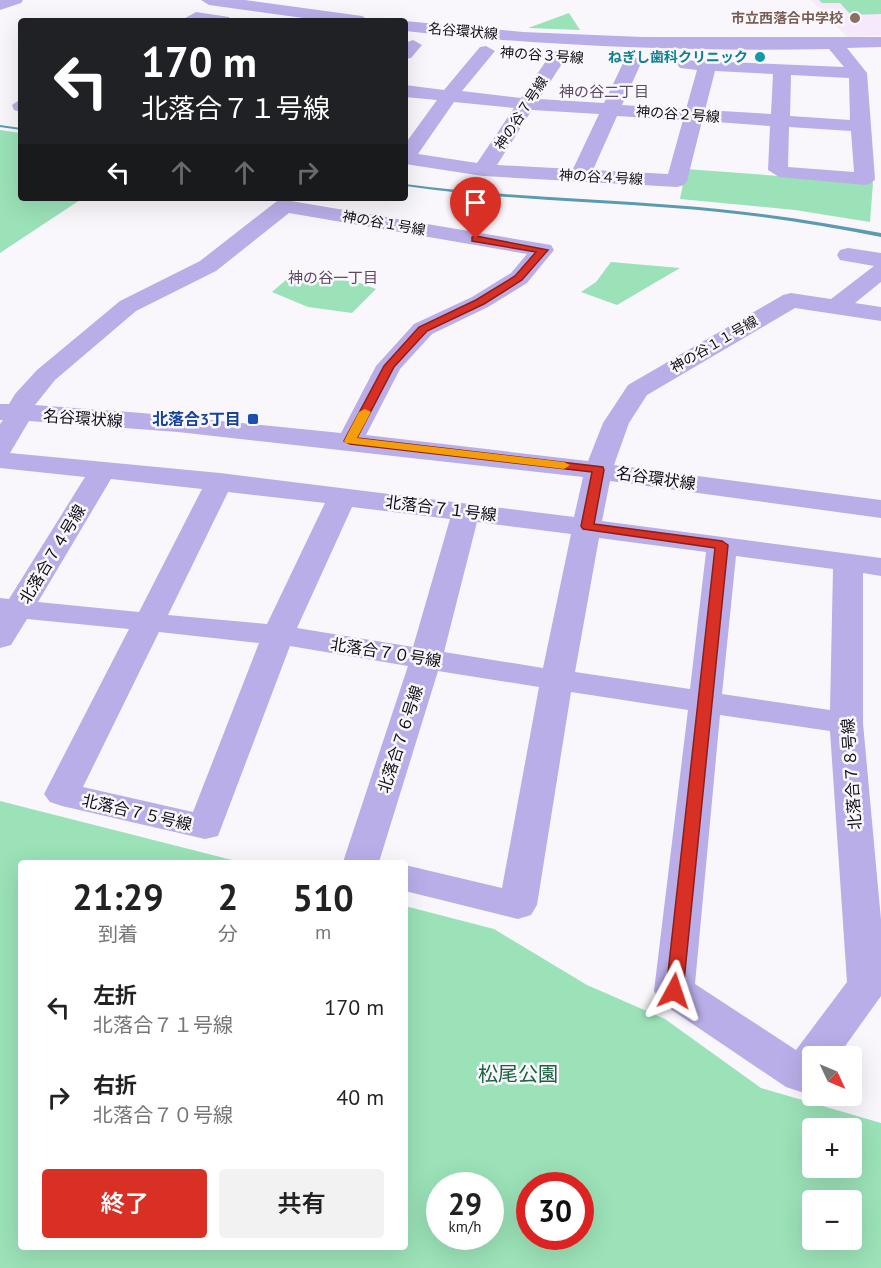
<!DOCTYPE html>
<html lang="ja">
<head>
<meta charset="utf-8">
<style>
  :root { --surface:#fff; --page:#f2f2f2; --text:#222; --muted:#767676; --accent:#d93025 }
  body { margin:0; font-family:"PT Sans","Noto Sans JP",sans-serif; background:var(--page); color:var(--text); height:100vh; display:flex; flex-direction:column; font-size:22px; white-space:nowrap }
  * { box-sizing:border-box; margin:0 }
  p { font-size:20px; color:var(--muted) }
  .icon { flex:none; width:33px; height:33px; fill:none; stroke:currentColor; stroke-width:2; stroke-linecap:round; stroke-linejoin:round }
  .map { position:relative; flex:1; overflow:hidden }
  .details { position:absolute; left:18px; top:860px; width:390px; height:390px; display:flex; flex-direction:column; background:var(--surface); border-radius:6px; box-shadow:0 6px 24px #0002 }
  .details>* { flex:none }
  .top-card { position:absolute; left:18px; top:18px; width:390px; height:183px; border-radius:6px; box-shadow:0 6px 24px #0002; background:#202124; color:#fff; overflow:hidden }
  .needle { width:39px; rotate:134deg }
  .fabs { position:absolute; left:802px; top:1046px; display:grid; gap:12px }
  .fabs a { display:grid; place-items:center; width:60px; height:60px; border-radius:6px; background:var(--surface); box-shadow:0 6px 24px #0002; font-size:30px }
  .speed { position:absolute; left:426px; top:1172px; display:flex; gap:12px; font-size:30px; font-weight:700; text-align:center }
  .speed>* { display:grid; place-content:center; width:78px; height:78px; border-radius:50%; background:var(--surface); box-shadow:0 6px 24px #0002; line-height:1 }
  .speed small { font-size:15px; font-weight:400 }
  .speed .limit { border:9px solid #d22; background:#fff; color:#111 }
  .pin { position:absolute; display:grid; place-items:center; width:51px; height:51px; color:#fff; margin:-62px -26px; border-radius:50% 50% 50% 0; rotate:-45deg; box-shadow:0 0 6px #0007 }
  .pin .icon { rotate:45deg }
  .me { position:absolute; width:66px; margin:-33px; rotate:5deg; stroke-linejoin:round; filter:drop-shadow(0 0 4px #0008) }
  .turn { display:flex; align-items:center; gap:21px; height:126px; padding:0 24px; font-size:27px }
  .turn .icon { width:78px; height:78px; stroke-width:2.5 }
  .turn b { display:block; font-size:42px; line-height:51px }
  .lanes { display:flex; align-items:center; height:57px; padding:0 24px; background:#0003; justify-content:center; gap:30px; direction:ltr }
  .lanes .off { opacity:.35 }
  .eta { display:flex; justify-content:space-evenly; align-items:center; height:102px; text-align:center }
  .eta b { font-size:36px; font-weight:600; line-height:42px }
  .button { display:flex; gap:12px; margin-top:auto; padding:12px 24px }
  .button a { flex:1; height:69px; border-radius:6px; background:var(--accent); color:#fff; font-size:24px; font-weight:600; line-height:69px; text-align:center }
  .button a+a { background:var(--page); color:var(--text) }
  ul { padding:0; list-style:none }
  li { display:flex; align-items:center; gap:18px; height:90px; padding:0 24px }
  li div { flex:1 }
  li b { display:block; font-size:22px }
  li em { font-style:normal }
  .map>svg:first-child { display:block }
  .education { fill:#f7e9fc }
  .green { fill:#9be2b8; fill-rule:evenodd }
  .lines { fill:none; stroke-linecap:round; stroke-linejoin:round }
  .stream { fill:#5b9bb2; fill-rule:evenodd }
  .minor { fill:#b9aee8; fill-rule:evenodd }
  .route { fill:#d93025; stroke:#8d1f18; stroke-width:1.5 }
  .slow { fill:#f59e0b }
  .education-dot { fill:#8d6e63; stroke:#faf7fc; stroke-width:2 }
  .culture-dot { fill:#0f9aa8; stroke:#faf7fc; stroke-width:2 }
  .transit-dot { fill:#1a4fb4; stroke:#faf7fc; stroke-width:2 }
  .labels { text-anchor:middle; stroke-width:5; stroke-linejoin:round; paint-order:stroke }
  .far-education-label { font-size:14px; font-weight:bold; fill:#785e54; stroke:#faf7fc; text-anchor:end }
  .far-street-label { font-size:14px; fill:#120c15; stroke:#faf7fc }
  .far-culture-label { font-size:14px; font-weight:bold; fill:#0d838f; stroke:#faf7fc; text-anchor:end }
  .far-neighbourhood-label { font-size:15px; fill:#594a60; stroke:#faf7fc }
  .street-label { font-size:16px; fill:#120c15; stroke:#faf7fc }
  .transit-label { font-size:16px; font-weight:bold; fill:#164399; stroke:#faf7fc; text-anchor:end }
  .near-park-label { font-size:20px; fill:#1a623e; stroke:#faf7fc }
</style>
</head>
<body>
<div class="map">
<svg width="881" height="1268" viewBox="0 0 881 1268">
  <rect width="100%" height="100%" fill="#faf7fc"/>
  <path class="education" d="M811 0H881V36L847 37Z"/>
  <g class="green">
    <path d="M819 0H881V14L851 15 840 3H822Z"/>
    <path d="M569 13 580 30 528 28Z"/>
    <path d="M0 130 21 133V198H83L0 253Z"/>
    <path d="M686 169 873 183 870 222 795 210 680 199Z"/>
    <path d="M611 262 680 268 617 305 581 292 596 282Z"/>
    <path d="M295 272 360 283 376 289 352 313 308 307 272 292Z"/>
    <path d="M0 801 240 862H21V1246H405V906L494 929 587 985 665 1019 761 1088 881 1123V1268H0ZM813 1128H852V1167H813ZM440 1185H490V1236H440ZM530 1185H580V1236H530ZM813 1200H852V1239H813Z"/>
  </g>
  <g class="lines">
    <g class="stream">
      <path d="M0 125 21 128V130L0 127Z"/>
      <path d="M405 184C494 196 584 198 673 205 743 210 812 220 881 233V237C812 223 743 213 673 208 584 201 494 199 405 186Z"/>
    </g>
    <g class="minor">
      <path d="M0 0H23L21 3 0 10Z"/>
      <path d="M201 0H245L362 16 370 21H325L209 5Z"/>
      <path d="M196 12 229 17 231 21H180Z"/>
      <path d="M405 21 523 32 643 37H881V47L847 48 867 73 875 179 872 183 865 185 779 177 768 170 770 126 702 121 687 181 684 185 677 187 483 176 405 164V144L437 100 405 97V85L444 90 480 47 486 46 495 51 462 91 521 98 552 52 558 51 567 56 539 99 604 103 624 61 633 56 642 61 622 105 686 109 697 70 680 68 677 64 680 60 844 67 829 49C688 52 546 46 405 31ZM715 71 773 74 771 114 705 110ZM791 75 849 78 850 120 790 116ZM454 102 514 108 477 163 418 154ZM532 110 599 114 573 169 497 165ZM617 116 683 120 668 174 593 170ZM789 127 851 131 854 172 788 167Z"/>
      <path d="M413 40 422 45 411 58 405 59V43Z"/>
      <path d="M21 99V112L14 110 12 105Z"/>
      <path d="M285 200 551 245 554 250 527 283 488 307 432 334 400 369 366 435 588 461 603 423 628 385 783 295 791 293 831 299 874 266 840 260 837 255 840 250 848 248 881 253V282L855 303 881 307V321L795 308 647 395 629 423 614 465 881 500V518L610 481 602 521 881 558V576L863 573V723L881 920V996L838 1056H813V1088L801 1092 786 1087 660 1002 654 991 688 710 571 692 537 905 531 915 518 919 405 891V865L502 888 539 687 438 671 379 862H343L408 666 290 646 218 836 205 839 62 806 50 802 44 794 129 629 27 619 11 645 0 648V598L9 599 85 477 0 468V424L3 420H0V404H9L15 394 37 370 120 301 200 261 277 201ZM289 213 527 254 511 273 472 297 414 324 376 366 341 433 142 413 35 405 55 380 136 311 216 271ZM29 421 178 432 583 477 574 517 220 473 10 453ZM111 479 202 489 139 612 38 602ZM228 492 325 503 267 624 168 615ZM352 507 450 519 413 647 297 628ZM477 522 571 534 543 668 444 652ZM599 538 706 552 690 689 575 672ZM736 556 833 569 830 710 722 694ZM159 632 259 643 193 812 83 787ZM720 715 830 731 847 982 796 1050 695 984Z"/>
    </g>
  </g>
  <path class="route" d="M476 236 548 250 522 280 484 304 427 331 394 367 357 438 603 467 604 470 594 524 722 541 728 545 683 991 681 995H668L666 991 715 548 583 529 581 526 592 472 350 444 344 441 384 366 419 327 476 300 515 276 536 252 472 241V237Z"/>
  <path class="slow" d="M365 409 371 412 357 438 564 462 570 465 564 469 346 443 344 441 359 412Z"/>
  <circle class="education-dot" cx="855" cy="18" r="6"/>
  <circle class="culture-dot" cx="760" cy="57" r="6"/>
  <rect class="transit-dot" x="247" y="413" width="12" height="12" rx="3"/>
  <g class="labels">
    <g class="far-education-label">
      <text x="843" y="23">市立西落合中学校</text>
    </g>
    <g class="far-street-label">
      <text transform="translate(463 31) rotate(5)" y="5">名谷環状線</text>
      <text transform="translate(542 55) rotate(4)" y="5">神の谷３号線</text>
      <text transform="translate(521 113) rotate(-57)" y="5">神の谷７号線</text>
      <text transform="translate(678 114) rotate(4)" y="5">神の谷２号線</text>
      <text transform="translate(601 177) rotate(3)" y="5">神の谷４号線</text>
      <text transform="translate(384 223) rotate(10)" y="5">神の谷１号線</text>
      <text transform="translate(714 344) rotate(-30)" y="5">神の谷１１号線</text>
    </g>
    <g class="far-culture-label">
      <text x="748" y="62">ねぎし歯科クリニック</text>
    </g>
    <g class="far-neighbourhood-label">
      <text x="604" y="97">神の谷二丁目</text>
      <text x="333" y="283">神の谷一丁目</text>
    </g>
    <g class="street-label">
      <text transform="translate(83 418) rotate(4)" y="6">名谷環状線</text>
      <text transform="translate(656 478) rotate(8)" y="6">名谷環状線</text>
      <text transform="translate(441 508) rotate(7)" y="6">北落合７１号線</text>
      <text transform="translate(52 554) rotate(-59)" y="6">北落合７４号線</text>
      <text transform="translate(386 652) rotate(9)" y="6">北落合７０号線</text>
      <text transform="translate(400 739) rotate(-72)" y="6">北落合７６号線</text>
      <text transform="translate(851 774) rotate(-94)" y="6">北落合７８号線</text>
      <text transform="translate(137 812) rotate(13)" y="6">北落合７５号線</text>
    </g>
    <g class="transit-label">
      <text x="241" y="425">北落合3丁目</text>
    </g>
    <g class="near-park-label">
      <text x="518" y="1081">松尾公園</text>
    </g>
  </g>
</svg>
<div class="fabs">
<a><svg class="needle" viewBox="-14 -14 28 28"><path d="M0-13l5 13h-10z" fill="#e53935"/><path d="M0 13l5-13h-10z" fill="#767676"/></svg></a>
<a>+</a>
<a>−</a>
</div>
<div class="speed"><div>29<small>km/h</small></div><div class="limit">30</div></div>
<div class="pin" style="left:476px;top:239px;background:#d93025"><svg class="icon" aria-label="arrive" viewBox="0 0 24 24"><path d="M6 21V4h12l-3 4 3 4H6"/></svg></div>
<svg class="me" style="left:674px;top:991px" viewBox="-20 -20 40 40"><path d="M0-17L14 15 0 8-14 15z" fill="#d93025" stroke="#fff" stroke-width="4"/></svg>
<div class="top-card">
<div class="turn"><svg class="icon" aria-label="left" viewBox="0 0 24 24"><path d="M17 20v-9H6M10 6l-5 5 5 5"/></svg><div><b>170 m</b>北落合７１号線</div></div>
<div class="lanes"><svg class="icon" aria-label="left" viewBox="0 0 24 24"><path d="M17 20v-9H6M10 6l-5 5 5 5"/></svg><svg class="icon off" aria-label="ahead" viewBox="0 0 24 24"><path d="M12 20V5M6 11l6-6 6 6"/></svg><svg class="icon off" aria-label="ahead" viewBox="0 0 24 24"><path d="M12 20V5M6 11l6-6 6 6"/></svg><svg class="icon off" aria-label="right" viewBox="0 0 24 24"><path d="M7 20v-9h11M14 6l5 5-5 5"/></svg></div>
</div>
<section class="details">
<div class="eta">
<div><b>21:29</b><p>到着</p></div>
<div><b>2</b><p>分</p></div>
<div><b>510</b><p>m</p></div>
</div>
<ul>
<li><svg class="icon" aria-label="left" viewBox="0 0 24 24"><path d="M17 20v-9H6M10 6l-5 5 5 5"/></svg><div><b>左折</b><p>北落合７１号線</p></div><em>170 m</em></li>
<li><svg class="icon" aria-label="right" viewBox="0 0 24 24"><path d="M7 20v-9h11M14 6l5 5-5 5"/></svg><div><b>右折</b><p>北落合７０号線</p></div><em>40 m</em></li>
</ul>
<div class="button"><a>終了</a><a>共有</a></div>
</section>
</div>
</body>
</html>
